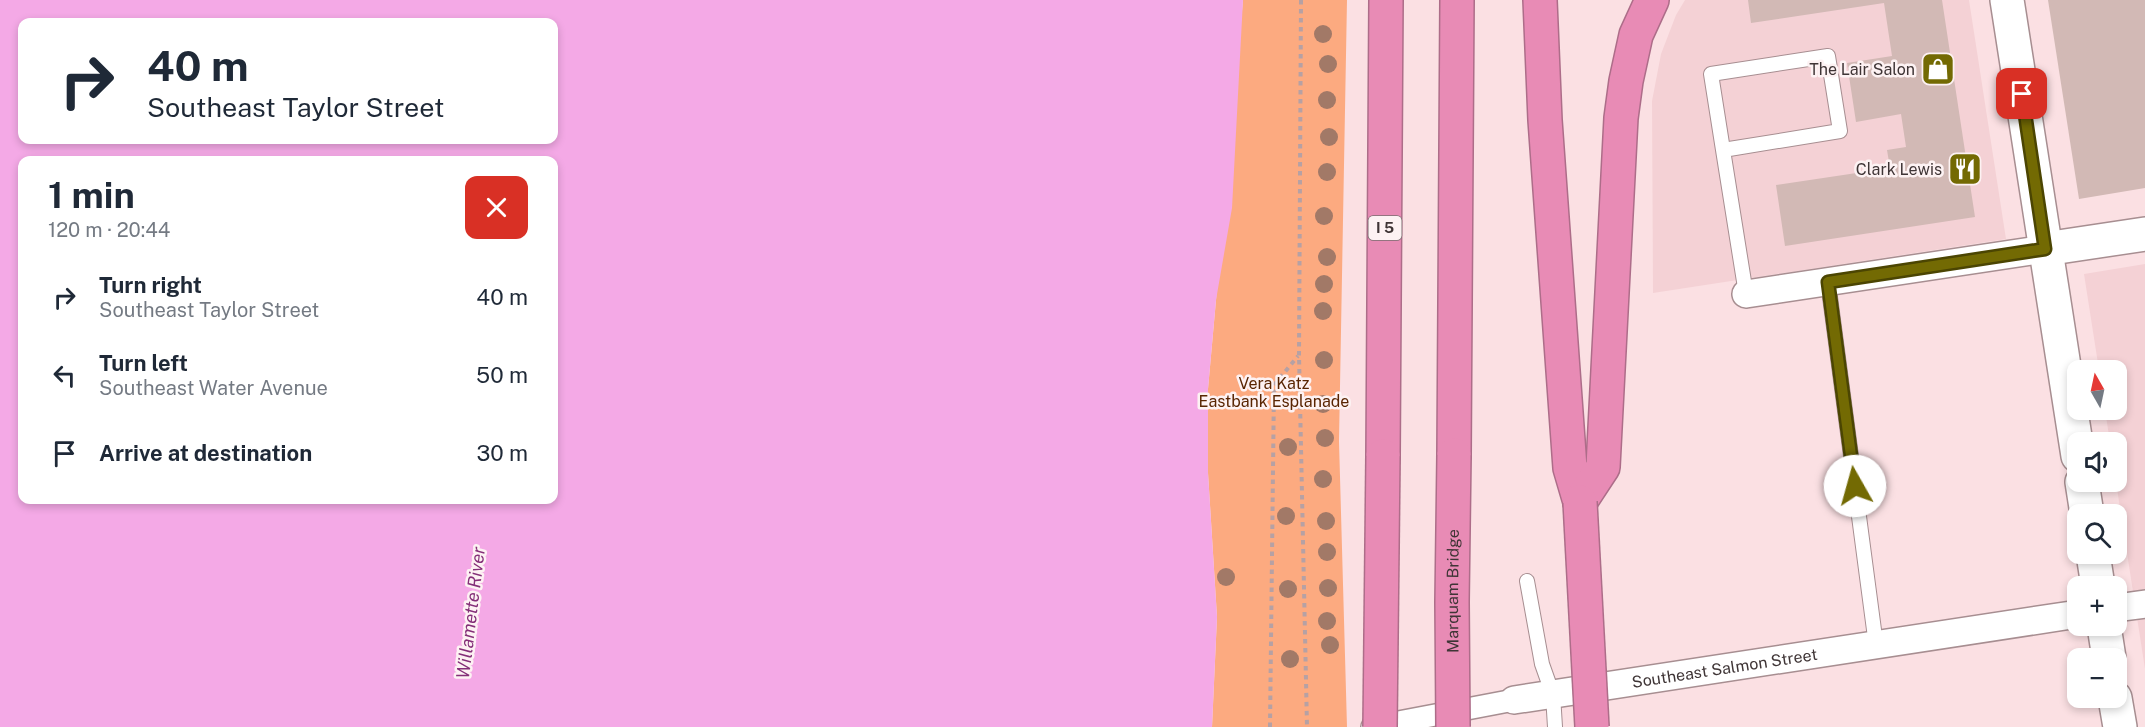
<!DOCTYPE html>
<html lang="en">
<head>
<meta charset="utf-8">
<style>
  :root { --surface:#fff; --page:#f6f6f7; --text:#1f2937; --muted:#747a83 }
  body { margin:0; font-family:"Public Sans",sans-serif; background:var(--page); color:var(--text); height:100vh; display:flex; flex-direction:column; font-size:22px; white-space:nowrap }
  * { box-sizing:border-box; margin:0 }
  p { font-size:20px; color:var(--muted) }
  .icon { flex:none; width:33px; height:33px; fill:none; stroke:currentColor; stroke-width:2; stroke-linecap:round; stroke-linejoin:round }
  .map { position:relative; flex:1; overflow:hidden }
  .sheet { position:absolute; left:18px; top:156px; width:540px; height:348px; display:flex; flex-direction:column; background:var(--surface); border-radius:12px; box-shadow:0 3px 9px #0003 }
  .sheet>* { flex:none }
  .top-card { position:absolute; left:18px; top:18px; width:540px; height:126px; border-radius:12px; box-shadow:0 3px 9px #0003; background:#fff; color:var(--text); overflow:hidden }
  .needle { width:39px; rotate:351deg }
  .buttons { position:absolute; left:2067px; top:360px; display:grid; gap:12px }
  .buttons a { display:grid; place-items:center; width:60px; height:60px; border-radius:12px; background:var(--surface); box-shadow:0 3px 9px #0003; font-size:30px }
  .pin { position:absolute; display:grid; place-items:center; width:51px; height:51px; color:#fff; margin:-26px; border-radius:12px; box-shadow:0 3px 9px #0006 }
  .me { position:absolute; width:66px; margin:-33px; rotate:353deg; stroke-linejoin:round; filter:drop-shadow(0 0 4px #0008) }
  .turn { display:flex; align-items:center; gap:21px; height:126px; padding:0 30px; font-size:27px }
  .turn .icon { width:78px; height:78px; stroke-width:2.5 }
  .turn b { display:block; font-size:42px; line-height:51px }
  .round { display:grid; place-items:center; flex:none; width:63px; height:63px; border-radius:12px; background:var(--page) }
  .head { display:flex; align-items:center; justify-content:space-between; height:102px; padding:0 30px }
  h1 { font-size:36px; font-weight:700; line-height:45px }
  ul { padding:0; list-style:none }
  li { display:flex; align-items:center; gap:18px; height:78px; padding:0 30px }
  li div { flex:1 }
  li b { display:block; font-size:22px }
  li em { font-style:normal }
  .map>svg:first-child { display:block }
  .built { fill:#f4d1d5 }
  .green { fill:#fcaa80 }
  .water { fill:#f4a9e6; fill-rule:evenodd }
  .building { fill:#d2b9b5 }
  .lines { fill:none; stroke-linecap:round; stroke-linejoin:round }
  .service-casing { stroke:#a78e91; stroke-width:16 }
  .pedestrian-casing { stroke:#a78e91; stroke-width:24 }
  .minor-casing { stroke:#a78e91; stroke-width:30 }
  .tertiary-casing { stroke:#a78e91; stroke-width:36 }
  .motorway-casing { stroke:#ad6d89; stroke-width:36 }
  .path { stroke:#b6a1a4; stroke-width:4; stroke-dasharray:4.5 4.5; stroke-linecap:butt }
  .service { stroke:#fff; stroke-width:14 }
  .pedestrian { stroke:#fff; stroke-width:21 }
  .minor { stroke:#fff; stroke-width:27 }
  .tertiary { stroke:#fff; stroke-width:33 }
  .motorway { stroke:#e88bb5; stroke-width:33 }
  .motorway-bridge-casing { stroke:#ad6d89; stroke-width:36; stroke-linecap:butt }
  .motorway-bridge { stroke:#e88bb5; stroke-width:33 }
  .tree { fill:#a27967 }
  .route-casing { stroke:#4b4502; stroke-width:15 }
  .route { stroke:#736a03; stroke-width:10 }
  .labels { text-anchor:middle; stroke-width:5; stroke-linejoin:round; paint-order:stroke }
  .shield { fill:#fdf2f3; stroke:#786e6f; stroke-width:1.5 }
  .shield-label { font-size:15px; font-weight:bold; fill:#3f3536 }
  .poi-label { font-size:16px; fill:#3f3536; stroke:#fdf2f3; text-anchor:end }
  .park-label { font-size:16px; fill:#592502; stroke:#fdf2f3 }
  .street-label { font-size:16px; fill:#3f3536; stroke:#fdf2f3 }
  .water-label { font-size:18px; font-style:italic; fill:#842f78; stroke:#fdf2f3 }
</style>
</head>
<body>
<div class="map">
<svg width="2145" height="727" viewBox="0 0 2145 727">
  <rect width="100%" height="100%" fill="#fbe0e3"/>
  <g class="built">
    <path d="M1685 0H1969L2006 239 1653 293 1652 101 1661 54 1676 15Z"/>
    <path d="M2145 264V669L2116 482V442H2110L2105 410H2116V370H2099L2084 274Z"/>
  </g>
  <path class="green" d="M1243 0H1347L1339 441 1347 727H1212L1217 617 1208 473V389Z"/>
  <path class="water" d="M0 0H1243L1232 208 1216 300 1208 389V473L1217 617 1212 727H0ZM22 22H554V140H22ZM22 160H554V500H22Z"/>
  <g class="building">
    <path d="M1748 0H1942L1975 217 1785 246 1776 185 1890 168 1887 150 1906 147 1901 114 1856 122 1847 63 1892 56 1884 3 1751 23Z"/>
    <path d="M2048 0H2145V188L2079 199Z"/>
  </g>
  <g class="lines">
    <defs>
      <g id="service">
        <path d="M1723 150 1711 74 1828 56 1840 131 1723 150 1746 294"/>
        <path d="M1828 282 1876 645"/>
        <path d="M1527 581 1542 664 1553 695 1555 727"/>
      </g>
      <path id="pedestrian" d="M1372 727 1514 700"/>
      <g id="minor">
        <path d="M1746 294 2045 249"/>
        <path d="M2116 608 2145 604"/>
        <path id="s1" d="M1514 700 2078 614"/>
      </g>
      <g id="tertiary">
        <path d="M2007 0 2078 456"/>
        <path d="M2045 249 2145 234"/>
        <path d="M2082 482 2087 514"/>
        <path d="M2093 554 2098 586"/>
        <path d="M2104 626 2109 658"/>
        <path d="M2115 698 2120 727"/>
      </g>
      <g id="motorway">
        <path d="M1540 0 1545 120 1570 468 1580 502"/>
        <path d="M1454 455 1457 0"/>
        <path d="M1383 456 1386 0"/>
        <path d="M1580 502 1603 467 1621 118 1626 81 1636 35 1652 0"/>
      </g>
    </defs>
    <use href="#service" class="service-casing"/>
    <use href="#pedestrian" class="pedestrian-casing"/>
    <use href="#minor" class="minor-casing"/>
    <use href="#tertiary" class="tertiary-casing"/>
    <use href="#motorway" class="motorway-casing"/>
    <g class="path">
      <path d="M1301 0 1299 355 1307 727"/>
      <path d="M1270 727 1274 385 1298 356"/>
    </g>
    <use href="#service" class="service"/>
    <use href="#pedestrian" class="pedestrian"/>
    <use href="#minor" class="minor"/>
    <use href="#tertiary" class="tertiary"/>
    <use href="#motorway" class="motorway"/>
    <defs>
      <g id="motorway-bridge">
        <path d="M1580 502 1592 727"/>
        <path d="M1380 727 1383 456"/>
        <path id="s2" d="M1453 727 1452 602 1454 455"/>
      </g>
    </defs>
    <use href="#motorway-bridge" class="motorway-bridge-casing"/>
    <use href="#motorway-bridge" class="motorway-bridge"/>
  </g>
  <g class="tree">
    <circle cx="1323" cy="34" r="9"/>
    <circle cx="1328" cy="64" r="9"/>
    <circle cx="1327" cy="100" r="9"/>
    <circle cx="1329" cy="137" r="9"/>
    <circle cx="1327" cy="172" r="9"/>
    <circle cx="1324" cy="216" r="9"/>
    <circle cx="1327" cy="257" r="9"/>
    <circle cx="1324" cy="284" r="9"/>
    <circle cx="1323" cy="311" r="9"/>
    <circle cx="1324" cy="360" r="9"/>
    <circle cx="1323" cy="404" r="9"/>
    <circle cx="1325" cy="438" r="9"/>
    <circle cx="1288" cy="447" r="9"/>
    <circle cx="1323" cy="479" r="9"/>
    <circle cx="1286" cy="516" r="9"/>
    <circle cx="1326" cy="521" r="9"/>
    <circle cx="1327" cy="552" r="9"/>
    <circle cx="1226" cy="577" r="9"/>
    <circle cx="1328" cy="588" r="9"/>
    <circle cx="1288" cy="589" r="9"/>
    <circle cx="1327" cy="621" r="9"/>
    <circle cx="1330" cy="645" r="9"/>
    <circle cx="1290" cy="659" r="9"/>
  </g>
  <g class="lines">
    <defs>
      <path id="route" d="M1855 486 1828 282 2045 249 2022 94"/>
    </defs>
    <use href="#route" class="route-casing"/>
    <use href="#route" class="route"/>
  </g>
  <defs>
    <symbol id="shop-square" viewBox="-11 -11 22 22"><rect x="-9" y="-9" width="18" height="18" rx="4" fill="#736a03" stroke="#fdf2f3"/><path d="M-5-2.5h2.3a2.7 3.5 0 0 1 5.4 0H5L5.5 6h-11ZM-1.5-2.5h3a1.5 2.3 0 0 0-3 0Z" fill="#fff"/></symbol>
    <symbol id="restaurant-square" viewBox="-11 -11 22 22"><rect x="-9" y="-9" width="18" height="18" rx="4" fill="#736a03" stroke="#fdf2f3"/><path d="M-5-6h1v4h1v-4h1v4h1v-4h1v5L-1.5 .5V6h-2V.5L-5-1ZM5-6V6H3V1.5H1.5Q1.5-4 5-6Z" fill="#fff"/></symbol>
  </defs>
  <g fill-rule="evenodd">
    <use href="#shop-square" x="1919" y="50" width="38" height="38"/>
    <use href="#restaurant-square" x="1946" y="150" width="38" height="38"/>
  </g>
  <g class="labels">
    <rect class="shield" x="1368.5" y="216" width="33" height="24" rx="4.5"/>
    <g class="shield-label">
      <text x="1385" y="233">I 5</text>
    </g>
    <g class="poi-label">
      <text x="1915" y="75">The Lair Salon</text>
      <text x="1942" y="175">Clark Lewis</text>
    </g>
    <g class="park-label">
      <text x="1274" y="389">Vera Katz<tspan x="1274" dy="18">Eastbank Esplanade</tspan></text>
    </g>
    <g class="street-label">
      <text dy="6" stroke="none"><textPath href="#s2" startOffset="136">Marquam Bridge</textPath></text>
      <text dy="6" stroke="none"><textPath href="#s1" startOffset="213">Southeast Salmon Street</textPath></text>
    </g>
    <g class="water-label">
      <text transform="translate(471 613) rotate(-83)" y="6">Willamette River</text>
    </g>
  </g>
</svg>
<div class="buttons">
<a><svg class="needle" viewBox="-14 -14 28 28"><path d="M0-13l5 13h-10z" fill="#e53935"/><path d="M0 13l5-13h-10z" fill="#747a83"/></svg></a>
<a><svg class="icon" aria-label="sound" viewBox="0 0 24 24"><path d="M4 9h4l5-4v14l-5-4H4zM17 9q2 3 0 6"/></svg></a>
<a><svg class="icon" aria-label="search" viewBox="0 0 24 24"><circle cx="10" cy="10" r="6"/><path d="M15 15l6 6"/></svg></a>
<a>+</a>
<a>−</a>
</div>
<div class="pin" style="left:2022px;top:94px;background:#d93025"><svg class="icon" aria-label="arrive" viewBox="0 0 24 24"><path d="M6 21V4h12l-3 4 3 4H6"/></svg></div>
<svg class="me" style="left:1855px;top:486px" viewBox="-20 -20 40 40"><circle r="19" fill="#fff"/><path d="M0-13L10 11 0 6-10 11z" fill="#736a03"/></svg>
<div class="top-card">
<div class="turn"><svg class="icon" aria-label="right" viewBox="0 0 24 24"><path d="M7 20v-9h11M14 6l5 5-5 5"/></svg><div><b>40 m</b>Southeast Taylor Street</div></div>
</div>
<section class="sheet">
<div class="head"><div><h1>1 min</h1><p>120 m · 20:44</p></div><a class="round" style="background:#d93025;color:#fff"><svg class="icon" aria-label="close" viewBox="0 0 24 24"><path d="M6 6l12 12M18 6L6 18"/></svg></a></div>
<ul>
<li><svg class="icon" aria-label="right" viewBox="0 0 24 24"><path d="M7 20v-9h11M14 6l5 5-5 5"/></svg><div><b>Turn right</b><p>Southeast Taylor Street</p></div><em>40 m</em></li>
<li><svg class="icon" aria-label="left" viewBox="0 0 24 24"><path d="M17 20v-9H6M10 6l-5 5 5 5"/></svg><div><b>Turn left</b><p>Southeast Water Avenue</p></div><em>50 m</em></li>
<li><svg class="icon" aria-label="arrive" viewBox="0 0 24 24"><path d="M6 21V4h12l-3 4 3 4H6"/></svg><div><b>Arrive at destination</b></div><em>30 m</em></li>
</ul>
</section>
</div>
</body>
</html>
